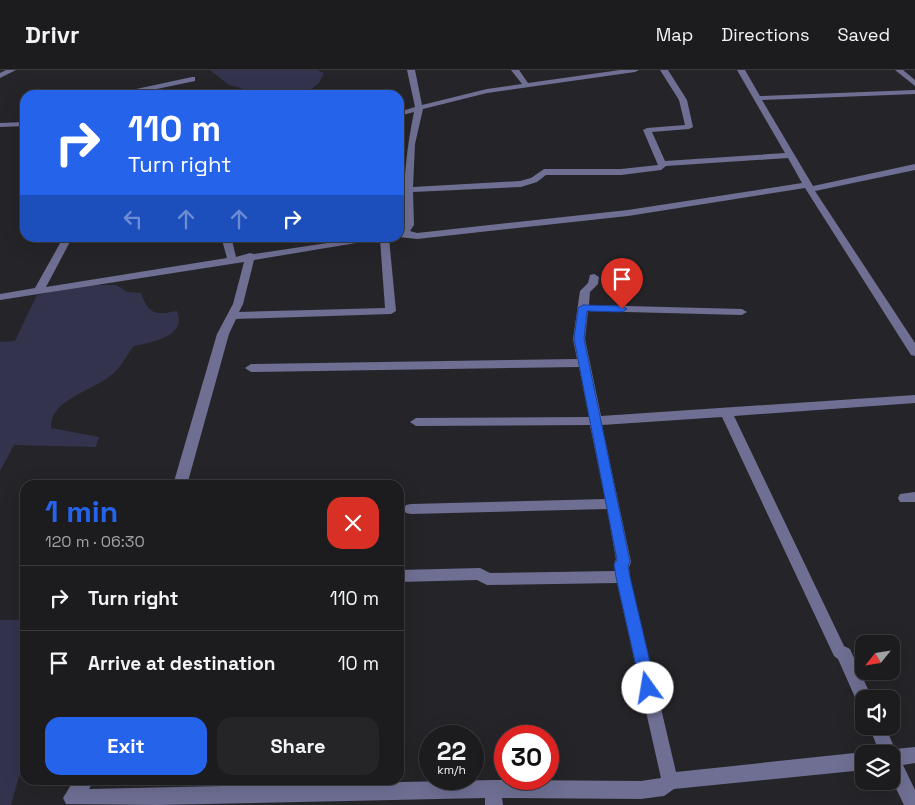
<!DOCTYPE html>
<html lang="en">
<head>
<meta charset="utf-8">
<style>
  :root { --surface:#1c1c1f; --page:#252528; --text:#f1f3f6; --muted:#a0a1a4; --line:#3a3a3d; --accent:#2563eb }
  body { margin:0; font-family:"Space Grotesk",sans-serif; background:var(--page); color:var(--text); height:100vh; display:flex; flex-direction:column; font-size:19px; white-space:nowrap }
  * { box-sizing:border-box; margin:0 }
  p { font-size:16px; color:var(--muted) }
  .icon { flex:none; width:28px; height:28px; fill:none; stroke:currentColor; stroke-width:2; stroke-linecap:round; stroke-linejoin:round }
  .map { position:relative; flex:1; overflow:hidden }
  .sheet { position:absolute; left:20px; top:410px; width:384px; height:305px; display:flex; flex-direction:column; background:var(--surface); border-radius:15px; box-shadow:0 5px 20px #0002,0 0 0 1px var(--line) }
  .sheet>* { flex:none }
  .top-card { position:absolute; left:20px; top:20px; width:384px; height:152px; border-radius:15px; box-shadow:0 5px 20px #0002,0 0 0 1px var(--line); background:#2563eb; color:#fff; overflow:hidden }
  .needle { width:32px; rotate:240deg }
  .fabs { position:absolute; left:855px; top:565px; display:grid; gap:10px }
  .fabs a { display:grid; place-items:center; width:45px; height:45px; border-radius:10px; background:var(--surface); box-shadow:0 5px 20px #0002,0 0 0 1px var(--line); font-size:25px }
  .speed { position:absolute; left:419px; top:655px; display:flex; gap:10px; font-size:25px; font-weight:700; text-align:center }
  .speed>* { display:grid; place-content:center; width:65px; height:65px; border-radius:50%; background:var(--surface); box-shadow:0 5px 20px #0002,0 0 0 1px var(--line); line-height:1 }
  .speed small { font-size:12px; font-weight:400 }
  .speed .limit { border:8px solid #d22; background:#fff; color:#111 }
  .pin { position:absolute; display:grid; place-items:center; width:42px; height:42px; color:#fff; margin:-51px -21px; border-radius:50% 50% 50% 0; rotate:-45deg; box-shadow:0 0 5px #0007 }
  .pin .icon { rotate:45deg }
  .me { position:absolute; width:55px; margin:-28px; rotate:347deg; stroke-linejoin:round; filter:drop-shadow(0 0 4px #0008) }
  .turn { display:flex; align-items:center; gap:18px; height:105px; padding:0 25px; font-size:22px }
  .turn .icon { width:65px; height:65px; stroke-width:2.5 }
  .turn b { display:block; font-size:35px; line-height:42px }
  .lanes { display:flex; align-items:center; height:48px; padding:0 25px; background:#0003; justify-content:center; gap:25px; direction:ltr }
  .lanes .off { opacity:.35 }
  .round { display:grid; place-items:center; flex:none; width:52px; height:52px; border-radius:15px; background:var(--page) }
  .summary { display:flex; align-items:center; justify-content:space-between; height:85px; padding:0 25px }
  h1 { font-size:30px; font-weight:700; line-height:38px; color:var(--accent) }
  .primary-button { display:flex; gap:10px; margin-top:auto; padding:10px 25px }
  .primary-button a { flex:1; height:58px; border-radius:15px; background:var(--accent); color:#fff; font-size:20px; font-weight:700; line-height:58px; text-align:center }
  .primary-button a+a { background:var(--page); color:var(--text) }
  ul { padding:0; list-style:none }
  li { display:flex; align-items:center; gap:15px; height:65px; padding:0 25px; border-top:1px solid var(--line) }
  li div { flex:1 }
  li b { display:block; font-size:19px }
  li em { font-style:normal }
  header { display:flex; align-items:center; gap:30px; box-sizing:border-box; height:70px; padding:0 25px; background:var(--surface); border-bottom:1px solid var(--line) }
  header strong { font-size:24px }
  nav { display:flex; gap:28px; margin-inline-start:auto; font-size:18px }
  .map>svg:first-child { display:block }
  .green { fill:#33334e }
  .lines { fill:none; stroke-linecap:round; stroke-linejoin:round }
  .minor { fill:#6e6f93; fill-rule:evenodd }
  .route { fill:#2563eb; stroke:#184099 }
</style>
</head>
<body>
<header>
<strong>Drivr</strong>
<nav><a>Map</a><a>Directions</a><a>Saved</a></nav>
</header>
<div class="map">
<svg width="915" height="735" viewBox="0 0 915 735">
  <rect width="100%" height="100%" fill="#252529"/>
  <g class="green">
    <path d="M210 0H317L324 3 319 13 303 25 293 24 285 19H244L229 15Z"/>
    <path d="M87 215H116L127 222 141 223C149 245 155 245 177 241 187 267 152 272 134 276 126 286 121 298 110 306 91 322 50 329 51 358L99 367 96 377 14 375 0 401V272L15 271 37 225Z"/>
    <path d="M0 550H25V686L11 735H0Z"/>
  </g>
  <g class="lines">
    <g class="minor">
      <path d="M6 0H16L0 8V3Z"/>
      <path d="M407 0H415L422 35 487 19 522 14 511 0H519L528 13 620 0H639L635 2 487 23 423 39 415 74 413 117 520 111 531 108 544 99H621L658 95 643 60 647 58 685 55 679 30 660 0H668L687 30 693 57 689 59 652 62 665 91 785 83 737 0H745L760 26 915 20V24L762 30 813 116 915 94V100L815 121 915 273V286L911 285 805 118 628 146 417 169 399 167V161L404 155C403 116 406 80 414 42L399 46V42L415 37ZM788 88 802 113 628 140 417 163 410 161 414 155 413 122 521 117 537 112 546 105H621L661 100 666 96Z"/>
      <path d="M895 0H903L915 10V16Z"/>
      <path d="M192 7H195V11L128 25H94L98 23 127 21Z"/>
      <path d="M25 52V56L0 57V53Z"/>
      <path d="M63 168H72L46 217 227 188 222 170 224 168H234L232 170 236 187 250 183 254 184 361 168H389L396 241 391 244 236 249 229 264 187 415H173L217 264 233 234 244 192 0 230V224L35 218ZM380 169 385 238 239 242 243 234 254 190Z"/>
      <path d="M594 204 599 207 598 214 590 222 589 235 742 239 747 242 742 245 588 241 585 269 601 346 915 325V333L734 346 844 576 850 579 870 624 872 629H864V637L858 634 838 589 834 586 722 347 602 355 631 492 629 497 630 507 676 702 864 682 867 684H864V700L674 719 664 726 641 729 502 728 503 735H485V728L157 735 66 734 63 728 74 710H94L89 719 493 710 641 711 661 708 617 513 487 515 477 510 399 512V500L480 498 490 503 615 501 614 494 616 489 607 439 411 444 406 443 404 439 406 435 411 434 605 429 590 355 416 356 410 352 416 348 589 347 579 297 251 302 245 298 251 294 577 289 573 269 580 221 588 213 590 205Z"/>
      <path d="M296 409 301 410 302 415H262L264 411Z"/>
      <path d="M915 422V432H900L898 428 900 424Z"/>
      <path d="M869 656H885L895 679 915 677V693L903 695 915 720V735H904L891 708V684H880Z"/>
    </g>
  </g>
  <path class="route" d="M583 235 622 236 627 239 622 242 587 241 584 269 630 492 628 496 630 507 656 618 654 623 648 625 643 623 641 618 616 507 614 494 617 490 574 269 578 238Z"/>
</svg>
<div class="fabs">
<a><svg class="needle" viewBox="-14 -14 28 28"><path d="M0-13l5 13h-10z" fill="#e53935"/><path d="M0 13l5-13h-10z" fill="#a0a1a4"/></svg></a>
<a><svg class="icon" aria-label="sound" viewBox="0 0 24 24"><path d="M4 9h4l5-4v14l-5-4H4zM17 9q2 3 0 6"/></svg></a>
<a><svg class="icon" aria-label="layers" viewBox="0 0 24 24"><path d="M12 4l9 5-9 5-9-5zM3 14l9 5 9-5"/></svg></a>
</div>
<div class="speed"><div>22<small>km/h</small></div><div class="limit">30</div></div>
<div class="pin" style="left:622px;top:239px;background:#d93025"><svg class="icon" aria-label="arrive" viewBox="0 0 24 24"><path d="M6 21V4h12l-3 4 3 4H6"/></svg></div>
<svg class="me" style="left:648px;top:618px" viewBox="-20 -20 40 40"><circle r="19" fill="#fff"/><path d="M0-13L10 11 0 6-10 11z" fill="#2563eb"/></svg>
<div class="top-card">
<div class="turn"><svg class="icon" aria-label="right" viewBox="0 0 24 24"><path d="M7 20v-9h11M14 6l5 5-5 5"/></svg><div><b>110 m</b>Turn right</div></div>
<div class="lanes"><svg class="icon off" aria-label="left" viewBox="0 0 24 24"><path d="M17 20v-9H6M10 6l-5 5 5 5"/></svg><svg class="icon off" aria-label="ahead" viewBox="0 0 24 24"><path d="M12 20V5M6 11l6-6 6 6"/></svg><svg class="icon off" aria-label="ahead" viewBox="0 0 24 24"><path d="M12 20V5M6 11l6-6 6 6"/></svg><svg class="icon" aria-label="right" viewBox="0 0 24 24"><path d="M7 20v-9h11M14 6l5 5-5 5"/></svg></div>
</div>
<section class="sheet">
<div class="summary"><div><h1>1 min</h1><p>120 m · 06:30</p></div><a class="round" style="background:#d93025;color:#fff"><svg class="icon" aria-label="close" viewBox="0 0 24 24"><path d="M6 6l12 12M18 6L6 18"/></svg></a></div>
<ul>
<li><svg class="icon" aria-label="right" viewBox="0 0 24 24"><path d="M7 20v-9h11M14 6l5 5-5 5"/></svg><div><b>Turn right</b></div><em>110 m</em></li>
<li><svg class="icon" aria-label="arrive" viewBox="0 0 24 24"><path d="M6 21V4h12l-3 4 3 4H6"/></svg><div><b>Arrive at destination</b></div><em>10 m</em></li>
</ul>
<div class="primary-button"><a>Exit</a><a>Share</a></div>
</section>
</div>
</body>
</html>
